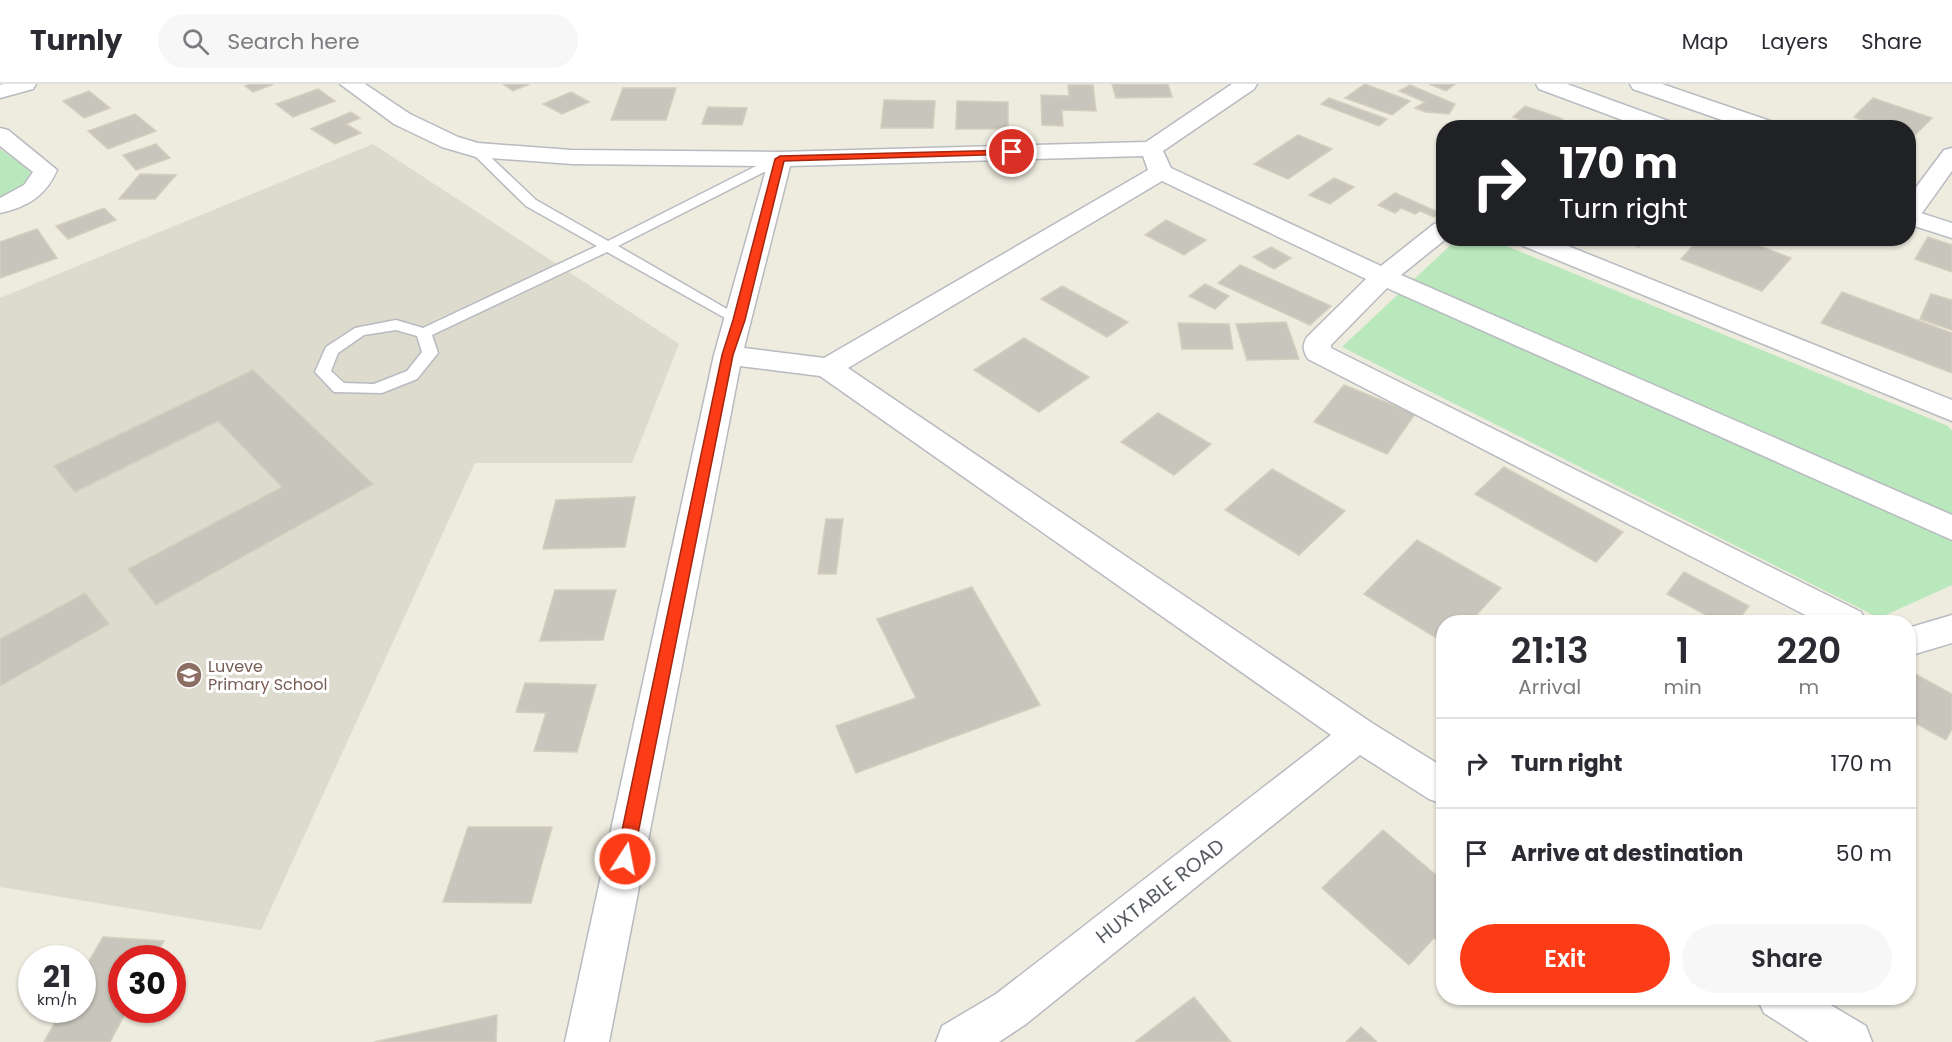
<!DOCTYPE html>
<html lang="en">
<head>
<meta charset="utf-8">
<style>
  :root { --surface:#fff; --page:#f7f7f7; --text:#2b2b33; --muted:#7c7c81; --line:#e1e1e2; --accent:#fc3b17 }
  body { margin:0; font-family:Poppins,sans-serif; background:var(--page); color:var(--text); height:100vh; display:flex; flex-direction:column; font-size:22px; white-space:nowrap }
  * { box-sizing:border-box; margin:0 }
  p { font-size:20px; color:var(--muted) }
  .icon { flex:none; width:33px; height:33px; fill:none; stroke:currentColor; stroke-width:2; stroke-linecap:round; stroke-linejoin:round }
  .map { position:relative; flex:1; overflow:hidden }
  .side { position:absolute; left:1436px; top:531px; width:480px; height:390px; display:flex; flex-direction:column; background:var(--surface); border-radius:24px; box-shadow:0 2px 4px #0004 }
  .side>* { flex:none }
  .hud { position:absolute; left:1436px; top:36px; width:480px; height:126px; border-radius:24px; box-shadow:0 2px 4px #0004; background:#202124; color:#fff; overflow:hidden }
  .speed { position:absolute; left:18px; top:861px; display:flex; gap:12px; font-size:30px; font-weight:700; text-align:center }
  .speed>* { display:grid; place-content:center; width:78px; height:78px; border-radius:50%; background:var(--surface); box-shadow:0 2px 4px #0004; line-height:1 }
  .speed small { font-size:15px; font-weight:400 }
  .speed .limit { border:9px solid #d22; background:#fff; color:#111 }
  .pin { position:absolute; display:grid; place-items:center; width:51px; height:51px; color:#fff; margin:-26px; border:3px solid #fff; border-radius:50%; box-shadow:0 2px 6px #0007 }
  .me { position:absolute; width:66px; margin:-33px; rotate:11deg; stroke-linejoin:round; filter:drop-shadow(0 0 4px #0008) }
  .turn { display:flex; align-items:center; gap:21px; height:126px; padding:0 24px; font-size:27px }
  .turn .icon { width:78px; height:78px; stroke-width:2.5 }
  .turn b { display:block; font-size:42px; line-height:51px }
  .eta { display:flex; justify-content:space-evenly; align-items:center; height:102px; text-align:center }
  .eta b { font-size:36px; font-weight:600; line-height:42px }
  .button { display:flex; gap:12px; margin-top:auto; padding:12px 24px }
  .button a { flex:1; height:69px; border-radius:36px; background:var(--accent); color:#fff; font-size:24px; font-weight:600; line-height:69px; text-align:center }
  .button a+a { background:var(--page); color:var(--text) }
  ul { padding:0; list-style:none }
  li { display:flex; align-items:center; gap:18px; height:90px; padding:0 24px; border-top:2px solid var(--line) }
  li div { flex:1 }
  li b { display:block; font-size:22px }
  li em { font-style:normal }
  header { display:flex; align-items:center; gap:36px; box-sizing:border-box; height:84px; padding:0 30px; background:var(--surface); border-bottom:2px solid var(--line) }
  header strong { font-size:28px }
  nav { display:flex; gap:33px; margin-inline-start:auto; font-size:21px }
  .search { width:420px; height:54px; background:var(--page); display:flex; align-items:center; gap:15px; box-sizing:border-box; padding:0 21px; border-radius:33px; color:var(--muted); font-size:22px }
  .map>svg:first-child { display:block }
  .education { fill:#dddbce }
  .green { fill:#b8e8bc }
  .building { fill:#c8c5bc; stroke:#d3cebd; stroke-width:1.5 }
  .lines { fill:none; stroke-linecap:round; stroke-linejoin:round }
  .lane-casing { stroke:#b8bac0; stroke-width:3 }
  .street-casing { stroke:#b8bac0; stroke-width:3 }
  .secondary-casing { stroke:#b8bcc3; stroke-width:3 }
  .lane { fill:#fff; fill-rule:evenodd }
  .street { fill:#fff; fill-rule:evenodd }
  .secondary { fill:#fff; fill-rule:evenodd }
  .route { fill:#fc3b17; stroke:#a4260f; stroke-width:1.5 }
  .labels { text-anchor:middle; stroke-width:6; stroke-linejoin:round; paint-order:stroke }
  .education-label { font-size:16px; fill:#785e54; stroke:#fff; text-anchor:start }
  .near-street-label { font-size:20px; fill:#585c62; stroke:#fff }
</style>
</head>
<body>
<header>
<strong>Turnly</strong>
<div class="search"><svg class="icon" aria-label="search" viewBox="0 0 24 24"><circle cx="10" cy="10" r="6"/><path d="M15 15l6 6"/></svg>Search here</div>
<nav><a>Map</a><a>Layers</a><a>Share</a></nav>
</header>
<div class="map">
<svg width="1952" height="958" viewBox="0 0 1952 958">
  <rect width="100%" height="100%" fill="#eeebdf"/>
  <path class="education" d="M373 60 679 260 632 379H475L261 846 0 803V214Z"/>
  <g class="green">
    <path d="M0 65 34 89 16 111 0 117Z"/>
    <path d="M1457 155H1489L1948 342 1952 347V501L1879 534 1342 263Z"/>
  </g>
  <g class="building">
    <path d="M250 0H274L253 8 245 2Z"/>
    <path d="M503 0H530L513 7Z"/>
    <path d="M1112 0H1168L1172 13 1116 14Z"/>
    <path d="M1365 0 1410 17 1392 31 1345 14Z"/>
    <path d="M1429 0H1455L1446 7Z"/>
    <path d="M1068 1H1093L1096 27 1062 26 1063 42 1042 41 1041 11 1069 12Z"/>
    <path d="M1410 1 1455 20 1449 30 1426 28 1415 24 1425 18 1399 7Z"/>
    <path d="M623 4H676L666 36H611Z"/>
    <path d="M318 5 335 17 293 33 276 20Z"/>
    <path d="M89 7 110 24 84 34 63 17Z"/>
    <path d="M571 8 589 18 562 30 543 20Z"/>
    <path d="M1329 14 1387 35 1379 42 1321 20Z"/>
    <path d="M1873 14 1932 34 1913 53 1908 52V44H1884L1854 33Z"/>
    <path d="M884 16 935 17 933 44H881Z"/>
    <path d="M957 17 1008 18V45H956Z"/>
    <path d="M1525 22 1563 35 1554 44H1542L1513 33Z"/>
    <path d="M708 23 747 24 742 41 702 40Z"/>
    <path d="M351 28 360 34 346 40 361 49 335 60 311 45Z"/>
    <path d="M135 30 156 47 108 65 88 47Z"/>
    <path d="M1298 51 1332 65 1288 95 1254 80Z"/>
    <path d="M156 60 170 74 136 86 123 71Z"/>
    <path d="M140 90 176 91 155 115H119Z"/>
    <path d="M1334 94 1354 103 1330 120 1309 111Z"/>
    <path d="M1395 109 1440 129 1434 133 1420 127 1415 130 1401 124 1395 129 1378 121Z"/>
    <path d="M104 124 116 136 68 155 56 142Z"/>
    <path d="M1166 136 1206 156 1184 171 1145 151Z"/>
    <path d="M37 145 57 174 0 194V158Z"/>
    <path d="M1928 153 1952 161V188L1915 175Z"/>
    <path d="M1618 154H1650L1639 163Z"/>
    <path d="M1700 154H1739L1791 174 1762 207 1681 175Z"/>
    <path d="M1271 163 1291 174 1274 185 1253 173Z"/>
    <path d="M1240 181 1331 222 1310 241 1218 199Z"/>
    <path d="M1205 200 1229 212 1215 225 1189 212Z"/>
    <path d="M1062 202 1128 238 1107 253 1041 215Z"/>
    <path d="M1842 208 1952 249V289L1821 239Z"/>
    <path d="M1931 210 1952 216V246L1920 235Z"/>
    <path d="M1286 238 1299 275 1247 276 1236 240Z"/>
    <path d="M1178 239 1229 240 1233 265H1182Z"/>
    <path d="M1024 254 1089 293 1039 328 974 286Z"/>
    <path d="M253 286 373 400 156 521 128 485 282 403 218 337 75 408 54 382Z"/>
    <path d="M1344 301 1415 330 1387 370 1314 338Z"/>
    <path d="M1158 329 1211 360 1174 391 1121 358Z"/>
    <path d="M1504 383 1623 448 1596 478 1475 410Z"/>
    <path d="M1272 385 1345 427 1299 471 1225 426Z"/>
    <path d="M635 413 625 463 543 465 556 416Z"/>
    <path d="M826 435H843L836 490H818Z"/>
    <path d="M1417 456 1501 504 1470 538H1443V558L1364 510Z"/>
    <path d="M1684 488 1749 522 1737 538H1719L1667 510Z"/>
    <path d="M972 503 1040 621 856 689 836 642 916 614 877 535Z"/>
    <path d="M555 506H616L603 556 540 557Z"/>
    <path d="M85 509 109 540 0 602V555Z"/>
    <path d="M1908 586 1952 610V645L1946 656 1908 635Z"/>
    <path d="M525 599 596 601 577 668 534 667 546 629 516 628Z"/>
    <path d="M468 743H552L531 819 443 818Z"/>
    <path d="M1383 746 1443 797V861L1434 854 1409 881 1322 804Z"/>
    <path d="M103 853 164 857 154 874H122V926H127L110 958H44L62 926H82V889Z"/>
    <path d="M1194 913 1231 958H1135Z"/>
    <path d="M497 931 496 958H374Z"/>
    <path d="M1361 943 1377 958H1346Z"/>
  </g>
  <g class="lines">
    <defs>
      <path id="lane" d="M476 62 480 63 536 116 608 157 776 72H784L786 75 784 78 618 162 746 236 744 239H734L607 168 432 251 438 269 417 295 382 309 334 308 315 288 326 263 355 244 396 236 423 244 597 162 526 122 472 69 470 66ZM396 246 417 252 422 268 407 287 374 300 344 299 331 287 338 269 364 251Z"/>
      <g id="street">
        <path d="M3 0H36L33 5 0 14V1Z"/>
        <path d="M340 0H365L410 30 458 53 478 59 572 66 780 68 1146 58 1232 0H1257L1254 5 1163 67 1171 84 1381 182 1434 140 1443 138V154H1447L1401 191 1952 431V456L1387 204 1331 261V264L1861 528 1866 538H1819L1308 275C1303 267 1302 261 1307 253L1366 195 1162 97 848 284 1372 639 1443 683V720L1429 715 1360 671 1026 940 999 958H936L942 942 996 910 1331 651 820 292 740 282 609 958H565L714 271 767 82 572 80 476 73 442 63 394 40ZM1143 72 1148 86 824 274 744 264 790 82Z"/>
        <path d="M1630 0H1662L1776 39 1779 44H1745L1633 5Z"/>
        <path d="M0 44 8 46 57 86C46 112 27 123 0 129V114L24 101 33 88 0 62Z"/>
        <path d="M1952 64V87L1917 136 1908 138V114L1944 66Z"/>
        <path d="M1513 154H1548L1952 316V337L1516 159Z"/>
        <path d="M1952 531V559L1908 572V544Z"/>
        <path d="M1757 914H1819L1866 942 1872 958H1809L1764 929Z"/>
      </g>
      <g id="secondary">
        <path d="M1536 0H1567L1674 39 1677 44H1644L1539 5Z"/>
        <path d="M1908 125 1952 139V154L1908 140Z"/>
      </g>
    </defs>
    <use href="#lane" class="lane-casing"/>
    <use href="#street" class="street-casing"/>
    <use href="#secondary" class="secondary-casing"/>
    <use href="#lane" class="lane"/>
    <use href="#street" class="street"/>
    <use href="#secondary" class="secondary"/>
  </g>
  <path class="route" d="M1012 66 1017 68 1016 70 784 77 745 236 733 271 633 775 631 780 625 782 619 780 616 775 722 271 733 236 775 75 780 72Z"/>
  <defs>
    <symbol id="school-disc" viewBox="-11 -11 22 22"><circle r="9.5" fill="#8d6e63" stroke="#fff"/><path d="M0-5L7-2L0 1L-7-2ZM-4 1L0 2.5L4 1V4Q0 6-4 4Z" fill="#fff"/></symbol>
  </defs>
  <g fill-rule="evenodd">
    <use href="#school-disc" x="174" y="576" width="30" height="30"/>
  </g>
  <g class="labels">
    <g class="education-label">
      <text x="208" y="588">Luveve<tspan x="208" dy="18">Primary School</tspan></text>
    </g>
    <g class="near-street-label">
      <text transform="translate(1160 807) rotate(-38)" y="7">HUXTABLE ROAD</text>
    </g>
  </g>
</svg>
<div class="speed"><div>21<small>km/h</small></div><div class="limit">30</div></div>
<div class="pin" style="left:1012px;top:68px;background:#d93025"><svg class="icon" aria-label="arrive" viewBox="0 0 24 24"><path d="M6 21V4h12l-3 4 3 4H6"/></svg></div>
<svg class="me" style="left:625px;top:775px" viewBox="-20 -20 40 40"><circle r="17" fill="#fc3b17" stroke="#fff" stroke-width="3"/><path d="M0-11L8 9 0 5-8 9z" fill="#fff"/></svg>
<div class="hud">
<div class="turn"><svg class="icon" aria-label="right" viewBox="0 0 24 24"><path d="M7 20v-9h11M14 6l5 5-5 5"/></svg><div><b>170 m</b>Turn right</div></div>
</div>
<section class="side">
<div class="eta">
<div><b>21:13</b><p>Arrival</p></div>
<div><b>1</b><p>min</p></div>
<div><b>220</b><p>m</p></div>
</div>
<ul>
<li><svg class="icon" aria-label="right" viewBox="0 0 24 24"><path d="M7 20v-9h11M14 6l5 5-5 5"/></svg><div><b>Turn right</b></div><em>170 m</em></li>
<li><svg class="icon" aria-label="arrive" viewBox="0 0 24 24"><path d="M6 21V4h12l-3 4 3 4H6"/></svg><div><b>Arrive at destination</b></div><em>50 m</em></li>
</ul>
<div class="button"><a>Exit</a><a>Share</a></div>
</section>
</div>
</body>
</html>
